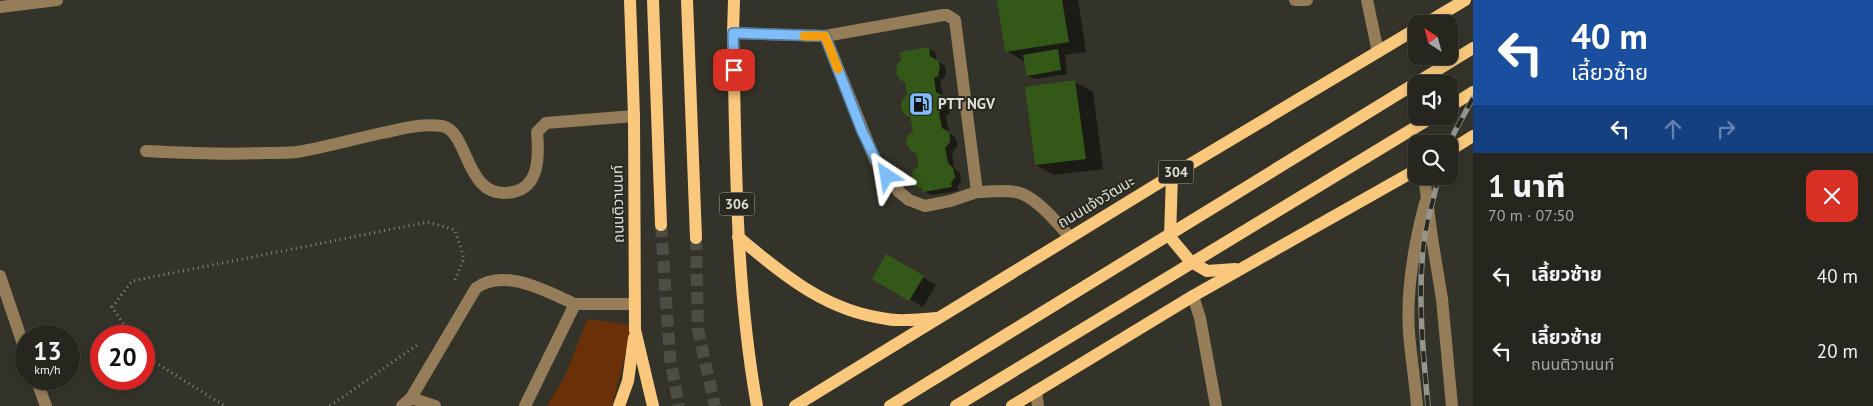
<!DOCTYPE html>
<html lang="th">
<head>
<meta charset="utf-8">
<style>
  :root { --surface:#26261f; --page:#32322c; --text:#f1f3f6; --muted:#a4a5a4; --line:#42433d }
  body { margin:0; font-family:"PT Sans","Noto Sans Thai",sans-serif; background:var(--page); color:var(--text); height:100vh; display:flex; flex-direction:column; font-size:19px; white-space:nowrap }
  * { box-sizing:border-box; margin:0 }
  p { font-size:16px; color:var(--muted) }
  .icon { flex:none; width:28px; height:28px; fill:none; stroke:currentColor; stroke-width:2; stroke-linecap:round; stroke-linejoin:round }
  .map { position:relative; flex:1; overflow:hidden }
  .details { display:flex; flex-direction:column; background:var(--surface); width:400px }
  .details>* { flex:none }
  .guide { background:#1a4fa0; color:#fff; overflow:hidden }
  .needle { width:32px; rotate:324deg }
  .buttons { position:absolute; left:1408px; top:15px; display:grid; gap:10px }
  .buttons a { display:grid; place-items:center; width:50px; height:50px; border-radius:10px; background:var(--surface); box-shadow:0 2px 8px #0003,0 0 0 1px var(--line); font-size:25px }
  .speed { position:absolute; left:15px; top:325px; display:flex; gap:10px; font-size:25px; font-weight:700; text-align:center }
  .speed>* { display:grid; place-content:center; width:65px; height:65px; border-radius:50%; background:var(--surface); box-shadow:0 2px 8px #0003,0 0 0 1px var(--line); line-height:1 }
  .speed small { font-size:12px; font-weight:400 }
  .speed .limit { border:8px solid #d22; background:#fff; color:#111 }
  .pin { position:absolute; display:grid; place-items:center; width:42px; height:42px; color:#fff; margin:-21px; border-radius:10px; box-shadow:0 2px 8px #0006 }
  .me { position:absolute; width:55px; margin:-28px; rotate:327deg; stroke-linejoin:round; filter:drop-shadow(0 0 4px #0008) }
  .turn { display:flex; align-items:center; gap:18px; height:105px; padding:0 15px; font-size:22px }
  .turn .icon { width:65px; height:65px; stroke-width:2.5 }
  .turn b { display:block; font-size:35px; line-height:42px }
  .lanes { display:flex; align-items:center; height:48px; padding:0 15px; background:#0003; justify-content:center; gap:25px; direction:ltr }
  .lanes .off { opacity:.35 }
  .round { display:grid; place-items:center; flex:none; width:52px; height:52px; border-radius:10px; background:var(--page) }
  .head { display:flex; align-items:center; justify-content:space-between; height:85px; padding:0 15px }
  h1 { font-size:30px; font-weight:800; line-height:38px }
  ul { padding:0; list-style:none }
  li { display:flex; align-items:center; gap:15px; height:75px; padding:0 15px }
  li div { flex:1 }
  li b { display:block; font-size:19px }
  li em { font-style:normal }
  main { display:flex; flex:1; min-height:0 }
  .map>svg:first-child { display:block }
  .green { fill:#6a300a }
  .shadow { fill:#0007 }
  .building { fill:#345817 }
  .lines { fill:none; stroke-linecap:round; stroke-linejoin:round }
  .major-tunnel { stroke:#4d4d44; stroke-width:12; stroke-dasharray:12 6; stroke-linecap:butt }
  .path { stroke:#898981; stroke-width:3; stroke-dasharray:1 4; stroke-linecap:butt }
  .minor { stroke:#957d5a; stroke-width:12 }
  .major { stroke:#fac87d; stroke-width:12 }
  .rail-casing { stroke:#95958d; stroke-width:5.5 }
  .rail { stroke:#292920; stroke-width:4; stroke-dasharray:11; stroke-linecap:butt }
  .route-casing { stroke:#527ba2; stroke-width:12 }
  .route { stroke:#7ebdf9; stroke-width:9 }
  .slow { stroke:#f59e0b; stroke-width:9 }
  .labels { text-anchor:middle; stroke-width:4; stroke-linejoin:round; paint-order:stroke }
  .shield { fill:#292920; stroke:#a9a9a2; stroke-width:1 }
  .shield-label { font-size:14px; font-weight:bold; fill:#e0e0da }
  .poi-label { font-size:15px; font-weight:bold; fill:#e0e0da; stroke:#292920; text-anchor:start }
  .street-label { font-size:15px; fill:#e0e0da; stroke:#292920 }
</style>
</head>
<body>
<main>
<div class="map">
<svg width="1473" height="406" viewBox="0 0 1473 406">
  <rect width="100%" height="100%" fill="#333329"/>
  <path class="green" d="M587 319 633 325 612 406H547L566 374Z"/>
  <g class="shadow">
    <path d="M999 0H1078L1086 52 1065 55 1067 74 1035 79 1028 76 1025 62 1007 51Z"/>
    <path d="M928 48 935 52 937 61 945 66 946 75 940 82 943 97 950 102 951 106V111L946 117 949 133 955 137 957 141V146L952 153 954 168 960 173 961 181 957 187 958 191 931 195 924 191 908 96Z"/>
    <path d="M1075 82 1093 92 1103 169 1054 175 1036 165Z"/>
    <path d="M887 256 936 285 923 307 873 278Z"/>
  </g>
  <g class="building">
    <path d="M997 0H1062L1069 42 1005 52Z"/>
    <path d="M929 47 930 56 938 61 940 66 938 76 934 78 936 92 943 96 945 101 944 107 939 113 942 128 949 132 950 137V142L945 148 948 163 953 168 955 177 951 183 952 187 923 192 922 188 915 186 911 179 913 170 919 166 916 153 910 150 906 143 908 135 913 131 910 117 905 115 901 108 902 100 907 95 905 82 900 80 896 73 897 64 901 61 900 52Z"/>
    <path d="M1058 49 1061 70 1027 76 1023 55Z"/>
    <path d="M1075 80 1086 159 1035 165 1025 87Z"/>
    <path d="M886 254 924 276 909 301 872 279Z"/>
  </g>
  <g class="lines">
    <g class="major-tunnel">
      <path d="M661 225 670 358 679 406"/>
      <path d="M696 238 698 330 715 406"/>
    </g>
    <g class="path">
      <path d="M132 336 112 307 132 281 428 222 455 230 464 258 454 282"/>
      <path d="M144 352 148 358 225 406"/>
      <path d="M330 406 420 343"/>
    </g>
    <g class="minor">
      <path d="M1295 0H1307"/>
      <path d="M1367 0 1378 52"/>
      <path d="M0 7 57 0"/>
      <path d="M733 33 825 36 943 15H947L955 20 977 192C990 192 1007 189 1020 193 1039 200 1057 223 1070 237"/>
      <path d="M825 36 875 160 898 191 909 200 925 206 950 201 977 192"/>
      <path d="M146 151C185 153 224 155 263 153 274 153 286 153 297 152 326 147 354 139 382 133 402 129 421 123 442 126 470 131 464 202 513 192 540 187 539 154 537 132L546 123 634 116"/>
      <path d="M1424 176 1432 238 1442 299 1452 406"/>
      <path d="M0 276 26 353"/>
      <path d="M1193 296 1200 318 1216 406"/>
      <path d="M36 379 46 406"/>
      <path d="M1036 391 1038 406"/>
      <path d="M411 398 435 406"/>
      <path d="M402 406 411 398 476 288C505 267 547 292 575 304"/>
      <path d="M525 406 575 304H635"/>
      <path d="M1417 406C1415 382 1411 357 1409 333 1406 290 1414 245 1425 203"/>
    </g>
    <g class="major">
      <path d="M630 0 634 116 635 330 653 406"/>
      <path d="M653 0 661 225"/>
      <path d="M687 0 696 238"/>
      <path d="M734 0 733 33C736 158 735 283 757 406"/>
      <path d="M1425 24 1465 0"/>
      <path d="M1449 107 1473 92"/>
      <path d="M1449 151 1473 136"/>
      <path d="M1172 175 1170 237 1190 261 1207 271 1235 269"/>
      <path d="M738 237C784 275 825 311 887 319 902 322 920 319 936 318"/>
      <path d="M619 406 628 381 634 338"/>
      <path d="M795 406 1172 175 1416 29"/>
      <path d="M890 406 1473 48"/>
      <path d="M956 406 1434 116"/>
      <path d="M1012 406 1193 296 1416 170"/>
    </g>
    <defs>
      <g id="rail">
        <path d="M1449 148 1454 133 1473 98"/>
        <path d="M1428 406C1423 354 1418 300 1423 248 1426 224 1433 200 1439 176"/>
      </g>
    </defs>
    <use href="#rail" class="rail-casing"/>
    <use href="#rail" class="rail"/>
  </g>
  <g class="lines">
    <defs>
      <path id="route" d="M734 70 733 33 825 36 862 131 876 160 887 176"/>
    </defs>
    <use href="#route" class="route-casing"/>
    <use href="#route" class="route"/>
    <path class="slow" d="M804 36H825L838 69"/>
  </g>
  <defs>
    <symbol id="fuel-square" viewBox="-11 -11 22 22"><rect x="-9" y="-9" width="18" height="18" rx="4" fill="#7ebdf9" stroke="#292920"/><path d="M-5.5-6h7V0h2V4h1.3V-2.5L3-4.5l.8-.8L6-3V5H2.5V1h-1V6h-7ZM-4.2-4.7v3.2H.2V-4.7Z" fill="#111"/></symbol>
  </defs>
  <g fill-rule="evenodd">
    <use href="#fuel-square" x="907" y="90" width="28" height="28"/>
  </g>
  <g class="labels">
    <g class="shield">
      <rect x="1158.5" y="160.5" width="35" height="23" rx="4"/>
      <rect x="719.5" y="192.5" width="35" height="23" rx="4"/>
    </g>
    <g class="shield-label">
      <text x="1176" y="177">304</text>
      <text x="737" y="209">306</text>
    </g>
    <g class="poi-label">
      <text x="938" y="109">PTT NGV</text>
    </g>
    <g class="street-label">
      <text transform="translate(1096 202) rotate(-31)" y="5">ถนนแจ้งวัฒนะ</text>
      <text transform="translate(618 204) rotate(-91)" y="5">ถนนติวานนท์</text>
    </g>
  </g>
</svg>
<div class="buttons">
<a><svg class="needle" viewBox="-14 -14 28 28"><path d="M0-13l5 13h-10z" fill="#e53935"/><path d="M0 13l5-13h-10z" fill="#a4a5a4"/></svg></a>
<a><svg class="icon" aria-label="sound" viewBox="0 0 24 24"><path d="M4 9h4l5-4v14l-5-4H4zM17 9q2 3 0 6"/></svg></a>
<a><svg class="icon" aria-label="search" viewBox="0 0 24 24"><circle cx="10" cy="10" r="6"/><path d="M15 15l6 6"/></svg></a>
</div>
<div class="speed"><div>13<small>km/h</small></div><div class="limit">20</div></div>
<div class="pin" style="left:734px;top:70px;background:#d93025"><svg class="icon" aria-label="arrive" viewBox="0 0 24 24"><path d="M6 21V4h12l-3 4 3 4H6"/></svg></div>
<svg class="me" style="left:887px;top:176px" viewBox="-20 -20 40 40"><path d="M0-17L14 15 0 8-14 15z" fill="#7ebdf9" stroke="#fff" stroke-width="4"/></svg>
</div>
<section class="details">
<div class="guide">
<div class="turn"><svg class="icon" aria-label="left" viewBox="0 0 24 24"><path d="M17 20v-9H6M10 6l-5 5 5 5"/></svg><div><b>40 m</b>เลี้ยวซ้าย</div></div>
<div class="lanes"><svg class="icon" aria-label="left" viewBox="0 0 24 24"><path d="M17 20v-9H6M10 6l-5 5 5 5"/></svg><svg class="icon off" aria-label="ahead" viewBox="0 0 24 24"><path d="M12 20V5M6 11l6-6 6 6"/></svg><svg class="icon off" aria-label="right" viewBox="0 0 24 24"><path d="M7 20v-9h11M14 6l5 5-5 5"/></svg></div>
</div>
<div class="head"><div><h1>1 นาที</h1><p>70 m · 07:50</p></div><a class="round" style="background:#d93025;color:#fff"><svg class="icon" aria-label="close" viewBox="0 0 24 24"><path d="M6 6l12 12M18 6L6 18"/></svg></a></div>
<ul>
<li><svg class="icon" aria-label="left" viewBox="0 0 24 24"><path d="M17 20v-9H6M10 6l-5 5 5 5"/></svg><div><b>เลี้ยวซ้าย</b></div><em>40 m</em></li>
<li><svg class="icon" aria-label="left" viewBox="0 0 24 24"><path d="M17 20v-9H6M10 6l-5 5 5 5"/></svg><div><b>เลี้ยวซ้าย</b><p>ถนนติวานนท์</p></div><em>20 m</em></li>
</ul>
</section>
</main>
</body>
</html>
